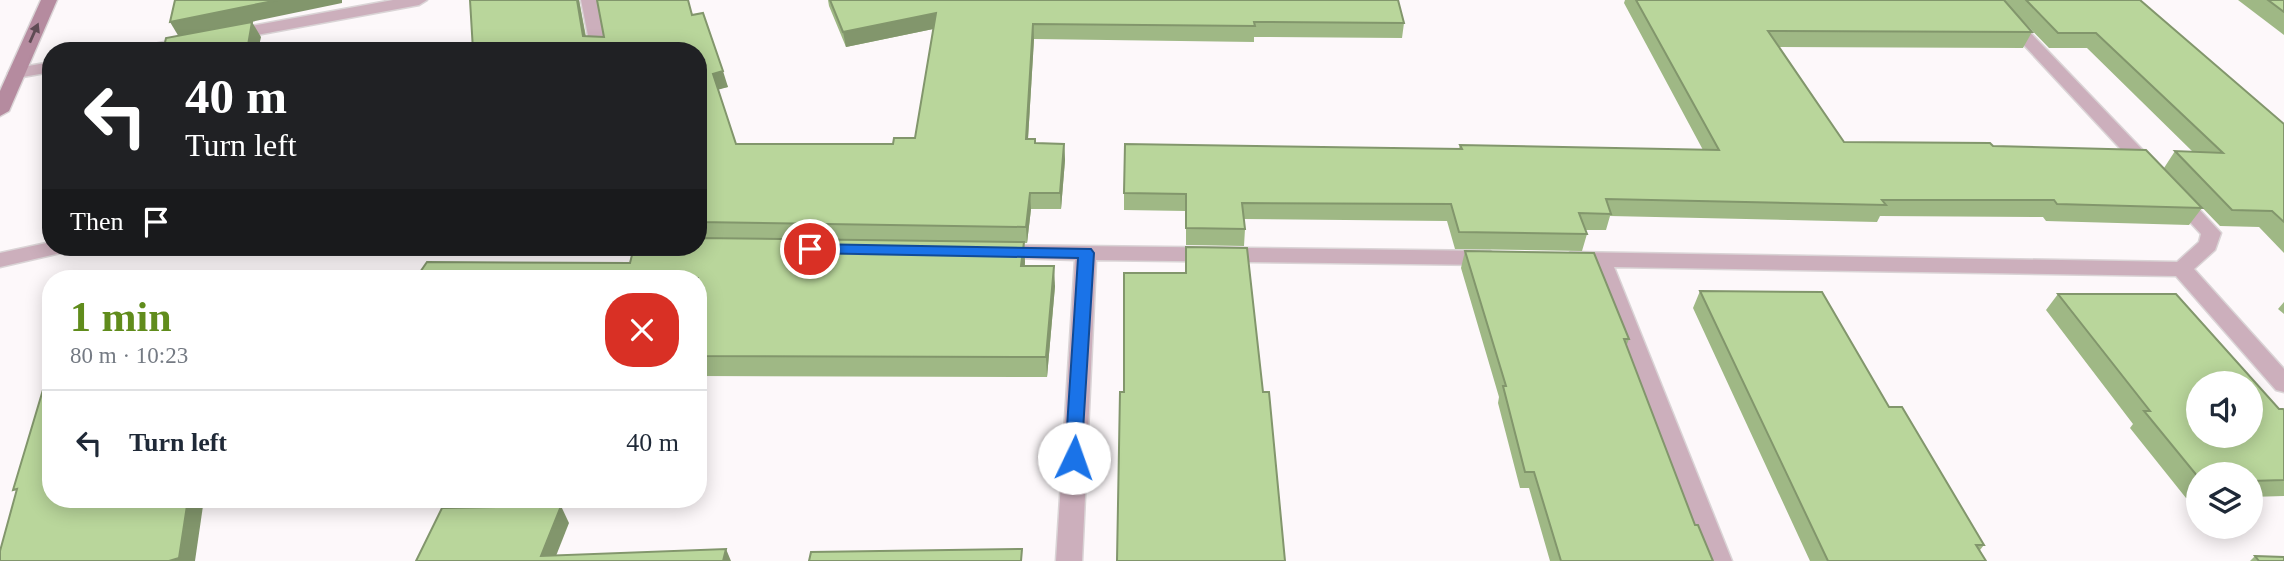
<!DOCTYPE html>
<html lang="en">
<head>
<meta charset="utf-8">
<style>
  :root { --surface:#fff; --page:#f6f6f7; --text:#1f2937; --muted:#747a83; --line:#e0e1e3; --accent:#608c1c }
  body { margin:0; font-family:"Times New Roman",serif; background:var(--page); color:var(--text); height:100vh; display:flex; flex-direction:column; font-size:26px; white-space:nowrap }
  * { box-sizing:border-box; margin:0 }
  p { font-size:23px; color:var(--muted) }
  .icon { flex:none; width:38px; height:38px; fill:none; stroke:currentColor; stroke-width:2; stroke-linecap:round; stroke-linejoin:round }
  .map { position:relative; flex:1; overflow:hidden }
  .drawer { position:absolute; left:42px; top:270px; width:665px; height:238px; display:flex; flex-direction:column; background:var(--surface); border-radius:28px; box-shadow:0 4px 18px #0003 }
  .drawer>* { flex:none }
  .top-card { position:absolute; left:42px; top:42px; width:665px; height:214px; border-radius:28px; box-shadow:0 4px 18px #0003; background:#202124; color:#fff; overflow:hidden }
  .tools { position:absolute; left:2186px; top:371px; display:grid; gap:14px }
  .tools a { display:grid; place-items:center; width:77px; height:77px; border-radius:50%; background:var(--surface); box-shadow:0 4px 18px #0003; font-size:35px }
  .pin { position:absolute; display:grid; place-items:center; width:60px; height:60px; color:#fff; margin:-30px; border:4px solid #fff; border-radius:50%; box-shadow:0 2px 7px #0007 }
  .me { position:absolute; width:77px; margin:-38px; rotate:3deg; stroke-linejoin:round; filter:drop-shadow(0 0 5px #0008) }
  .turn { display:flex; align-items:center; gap:24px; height:147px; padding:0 28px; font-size:32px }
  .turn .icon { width:91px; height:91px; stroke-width:2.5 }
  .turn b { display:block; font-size:49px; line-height:60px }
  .then { display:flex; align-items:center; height:66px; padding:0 28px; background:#0003; gap:14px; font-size:26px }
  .round { display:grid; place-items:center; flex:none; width:74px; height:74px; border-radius:28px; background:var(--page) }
  .overview { display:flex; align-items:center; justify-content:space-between; height:119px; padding:0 28px }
  h1 { font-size:42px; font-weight:700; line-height:52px; color:var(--accent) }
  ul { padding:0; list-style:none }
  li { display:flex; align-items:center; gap:21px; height:105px; padding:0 28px; border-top:2px solid var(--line) }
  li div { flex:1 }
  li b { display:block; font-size:26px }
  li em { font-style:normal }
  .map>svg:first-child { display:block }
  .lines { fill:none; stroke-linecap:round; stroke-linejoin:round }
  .street-casing { stroke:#dad4d6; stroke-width:3 }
  .secondary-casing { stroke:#dad4d6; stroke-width:3 }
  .street { fill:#ccafbc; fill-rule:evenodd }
  .secondary { fill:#b58b9f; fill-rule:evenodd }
  .wall { fill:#9fb885 }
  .shaded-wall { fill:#82966c }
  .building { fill:#b9d69b; stroke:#82966c; stroke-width:2; fill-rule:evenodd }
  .oneway { fill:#5f4b54 }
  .route { fill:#1a73e8; stroke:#114b97; stroke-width:2 }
</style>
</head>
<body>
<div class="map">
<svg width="2284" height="561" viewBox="0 0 2284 561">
  <rect width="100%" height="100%" fill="#fdf8fa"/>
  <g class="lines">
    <defs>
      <g id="street">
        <path d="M393 0H427L419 5 229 40 221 35 229 30Z"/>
        <path d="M581 0H597L607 51H591Z"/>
        <path d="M1982 0H1999L2158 166 2160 170 2158 174H2144Z"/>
        <path d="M190 37 196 38V46L171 51H137L139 47Z"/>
        <path d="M51 62V72L17 78 8 73 11 69Z"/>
        <path d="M2176 190 2183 192 2221 233 2215 250 2194 269 2284 369V392L2276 390 2176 276 1614 267 1732 561H1706L1593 266H1571L1561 259 1571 252 2177 262 2199 242 2201 234 2166 196Z"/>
        <path d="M51 242V247H68L65 252 0 267V253Z"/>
        <path d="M997 245 1490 251 1500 258 1490 265 1096 260 1082 561H1056L1075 260 990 257 987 252Z"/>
      </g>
      <path id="secondary" d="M41 0H57L9 111 0 116V91Z"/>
    </defs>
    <use href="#street" class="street-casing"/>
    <use href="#secondary" class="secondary-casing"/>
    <use href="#street" class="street"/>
    <use href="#secondary" class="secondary"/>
  </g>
  <g class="wall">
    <path d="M470 0H579L586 36 604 37 692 15 728 87 718 89 736 144H893L915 138 933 29 846 47 829 6 828 0H1398L1404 23 1402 38 1254 37V42L1034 39 1028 139 1036 143 1064 144 1065 160 1061 209H1031L1027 243H1024L1025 266 1055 286 1047 377 698 376V278L630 263 698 247V51H473Z"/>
    <path d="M1625 0H2140L2284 124V253L2259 227 2220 226 2164 168 2175 151 2193 152 2087 48H2049L2016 14 2032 32 2023 48 1779 47 1844 142 1993 146 2202 208 2189 225 2046 221 2043 217 1880 216 1877 222 1610 216 1606 230H1586L1587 234 1582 251 1455 249 1447 221 1244 219 1245 229 1244 246 1186 245V211L1124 210V193L1459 149 1460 145 1703 150 1624 3Z"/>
    <path d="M2238 0H2284V35Z"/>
    <path d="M1465 251 1629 339 1626 347 1695 525 1713 561H1550L1529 488H1520L1498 403 1499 397 1461 268Z"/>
    <path d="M1700 291 1889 407 1984 545 1980 550 1986 561H1810L1693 308Z"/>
    <path d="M2058 294 2279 409 2284 410V496L2250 497V474H2198V498H2186L2130 428 2133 424 2046 310Z"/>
    <path d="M2284 302V314L2278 309Z"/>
    <path d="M2255 556 2284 561H2250Z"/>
  </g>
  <g class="shaded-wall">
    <path d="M278 0H342V3L179 37 170 22Z"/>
    <path d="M577 0H579L588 51 583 36Z"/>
    <path d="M936 13 938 28 846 47 843 32Z"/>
    <path d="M252 22 261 37 258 51H247Z"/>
    <path d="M1033 24 1034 39 1027 155 1026 139Z"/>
    <path d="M489 46 491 51H473V50Z"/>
    <path d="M723 71 728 87 717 90 713 74Z"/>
    <path d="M1064 144 1065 160 1061 209 1060 193Z"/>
    <path d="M1030 193 1031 209 1027 243 1026 227Z"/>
    <path d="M1024 242 1025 262 1023 286 1021 266Z"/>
    <path d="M1054 266 1055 286 1047 377 1046 357Z"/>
    <path d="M188 499H204L195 561H169Z"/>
    <path d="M561 506 569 523 554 561 541 556Z"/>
    <path d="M726 549 731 561H723Z"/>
  </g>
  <g class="building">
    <path d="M175 0H278L170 22Z"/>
    <path d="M470 0H577L583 36 604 37 597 0H688L692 15 703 13 723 71 713 74 736 144H893L894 138H915L936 13 843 32 830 0H1398L1404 23 1254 22 1255 26 1033 24 1026 139H1035V143L1064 144 1060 193H1030L1026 227 698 222V51H490L489 46 473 50Z"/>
    <path d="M1636 0H2004L2032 32 1768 31 1844 142 1990 143 1993 146 2146 150 2202 208 2057 204 2054 200H1882L1886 205 1606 199 1611 214 1579 213 1587 234 1459 232 1451 204 1242 203 1245 229 1186 228V194L1124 193 1125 144 1462 149 1460 145 1719 150Z"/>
    <path d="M2026 0H2140L2284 124V222L2272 211 2232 210 2175 151 2223 153 2096 33H2058Z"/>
    <path d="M2268 0H2284V12Z"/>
    <path d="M252 22 247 51H163L166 38Z"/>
    <path d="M698 238 1024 242 1021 266H1054L1046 357 698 356V278H416L427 262 630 263 634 247H698Z"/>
    <path d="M1186 247 1247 248 1263 392H1269L1285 561H1117L1120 392H1124V273H1186Z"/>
    <path d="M1465 251 1594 253 1629 339H1624L1695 525H1698L1713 561H1561L1534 472H1525L1503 386H1506Z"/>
    <path d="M1700 291 1822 292 1889 407H1902L1984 545H1976L1986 561H1828Z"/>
    <path d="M2058 294H2176L2279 409H2283L2284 410V480L2250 481V474H2198V477L2144 411H2150ZM2198 383H2250V436H2198Z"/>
    <path d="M51 363V499H188L179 558 169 561H0V551L17 489 13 490Z"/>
    <path d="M561 506 541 556 726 549 723 561H416L442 508Z"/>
    <path d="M1022 549 1021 561H809L811 552Z"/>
    <path d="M2255 556 2284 557V561H2259Z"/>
  </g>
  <defs><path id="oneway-solid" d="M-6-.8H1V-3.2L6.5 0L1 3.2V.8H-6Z" transform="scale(1.75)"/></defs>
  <use class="oneway" href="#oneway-solid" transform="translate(34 33) rotate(-66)"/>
  <path class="route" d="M810 244 1091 249 1094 253 1081 463 1074 466 1065 458 1078 258 805 253 803 249Z"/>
</svg>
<div class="tools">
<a><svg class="icon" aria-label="sound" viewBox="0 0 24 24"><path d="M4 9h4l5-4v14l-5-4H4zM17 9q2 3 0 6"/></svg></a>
<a><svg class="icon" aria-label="layers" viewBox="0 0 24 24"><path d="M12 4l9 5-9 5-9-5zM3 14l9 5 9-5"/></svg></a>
</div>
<div class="pin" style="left:810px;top:249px;background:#d93025"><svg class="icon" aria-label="arrive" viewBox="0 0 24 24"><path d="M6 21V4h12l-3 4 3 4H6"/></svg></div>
<svg class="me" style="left:1074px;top:458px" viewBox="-20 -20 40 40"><circle r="19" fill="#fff"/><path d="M0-13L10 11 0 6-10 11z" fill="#1a73e8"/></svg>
<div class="top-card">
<div class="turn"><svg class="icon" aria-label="left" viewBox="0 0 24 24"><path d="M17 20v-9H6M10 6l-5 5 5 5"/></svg><div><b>40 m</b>Turn left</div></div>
<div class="then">Then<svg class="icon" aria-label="arrive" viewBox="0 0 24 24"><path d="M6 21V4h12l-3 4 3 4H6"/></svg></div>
</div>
<section class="drawer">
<div class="overview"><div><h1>1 min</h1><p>80 m · 10:23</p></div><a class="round" style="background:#d93025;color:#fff"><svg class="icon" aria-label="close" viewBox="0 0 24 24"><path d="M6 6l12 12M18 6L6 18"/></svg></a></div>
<ul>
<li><svg class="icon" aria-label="left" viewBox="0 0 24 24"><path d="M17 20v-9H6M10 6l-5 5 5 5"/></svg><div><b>Turn left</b></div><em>40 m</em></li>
</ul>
</section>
</div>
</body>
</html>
